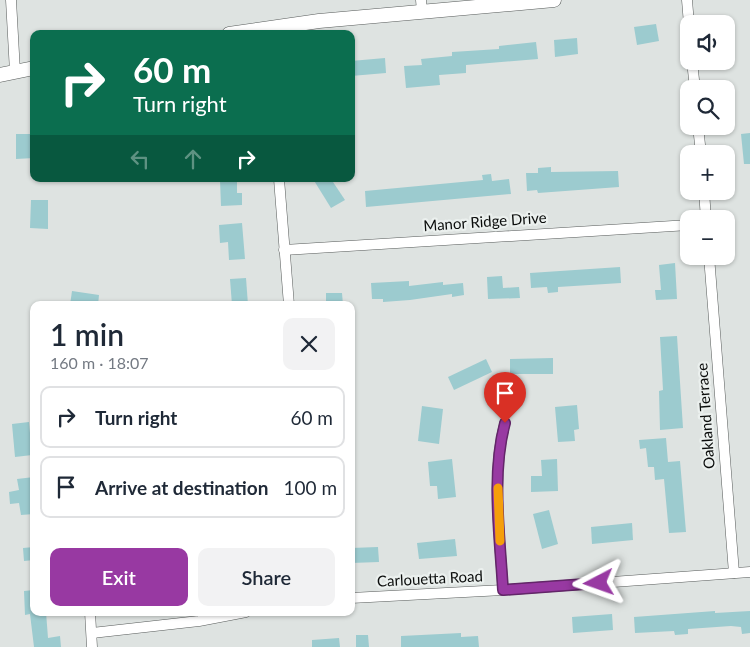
<!DOCTYPE html>
<html lang="en">
<head>
<meta charset="utf-8">
<style>
  :root { --surface:#fff; --page:#f2f2f3; --text:#1f2937; --muted:#747a83; --line:#e0e1e3; --accent:#9839a2 }
  body { margin:0; font-family:Lato,sans-serif; background:var(--page); color:var(--text); height:100vh; display:flex; flex-direction:column; font-size:19px; white-space:nowrap }
  * { box-sizing:border-box; margin:0 }
  p { font-size:16px; color:var(--muted) }
  .icon { flex:none; width:28px; height:28px; fill:none; stroke:currentColor; stroke-width:2; stroke-linecap:round; stroke-linejoin:round }
  .map { position:relative; flex:1; overflow:hidden }
  .details { position:absolute; left:30px; top:301px; width:325px; height:315px; display:flex; flex-direction:column; background:var(--surface); border-radius:10px; box-shadow:0 1px 4px #0004 }
  .details>* { flex:none }
  .banner { position:absolute; left:30px; top:30px; width:325px; height:152px; border-radius:10px; box-shadow:0 1px 4px #0004; background:#0b6e4f; color:#fff; overflow:hidden }
  .tools { position:absolute; left:680px; top:15px; display:grid; gap:10px }
  .tools a { display:grid; place-items:center; width:55px; height:55px; border-radius:10px; background:var(--surface); box-shadow:0 1px 4px #0004; font-size:25px }
  .pin { position:absolute; display:grid; place-items:center; width:42px; height:42px; color:#fff; margin:-51px -21px; border-radius:50% 50% 50% 0; rotate:-45deg; box-shadow:0 0 5px #0007 }
  .pin .icon { rotate:45deg }
  .me { position:absolute; width:55px; margin:-28px; rotate:266deg; stroke-linejoin:round; filter:drop-shadow(0 0 4px #0008) }
  .turn { display:flex; align-items:center; gap:18px; height:105px; padding:0 20px; font-size:22px }
  .turn .icon { width:65px; height:65px; stroke-width:2.5 }
  .turn b { display:block; font-size:35px; line-height:42px }
  .lanes { display:flex; align-items:center; height:48px; padding:0 20px; background:#0003; justify-content:center; gap:25px; direction:ltr }
  .lanes .off { opacity:.35 }
  .round { display:grid; place-items:center; flex:none; width:52px; height:52px; border-radius:10px; background:var(--page) }
  .summary { display:flex; align-items:center; justify-content:space-between; height:85px; padding:0 20px }
  h1 { font-size:30px; font-weight:600; line-height:38px }
  .button { display:flex; gap:10px; margin-top:auto; padding:10px 20px }
  .button a { flex:1; height:58px; border-radius:10px; background:var(--accent); color:#fff; font-size:20px; font-weight:600; line-height:58px; text-align:center }
  .button a+a { background:var(--page); color:var(--text) }
  ul { padding:0; list-style:none }
  li { display:flex; align-items:center; gap:15px; height:62px; margin:0 10px 8px; padding:0 10px; border:2px solid var(--line); border-radius:10px }
  li div { flex:1 }
  li b { display:block; font-size:19px }
  li em { font-style:normal }
  .map>svg:first-child { display:block }
  .building { fill:#9ccbcf }
  .lines { fill:none; stroke-linecap:round; stroke-linejoin:round }
  .street-casing { stroke:#575b5a; stroke-width:11 }
  .secondary-casing { stroke:#575b5a; stroke-width:15 }
  .street { stroke:#fff; stroke-width:10 }
  .secondary { stroke:#fff; stroke-width:14 }
  .route-casing { stroke:#632569; stroke-width:12 }
  .route { stroke:#9839a2; stroke-width:9 }
  .slow { stroke:#f59e0b; stroke-width:9 }
  .labels { text-anchor:middle; stroke-width:4.5; stroke-linejoin:round; paint-order:stroke }
  .street-label { font-size:15px; fill:#0b0d0c; stroke:#ebf0ee }
</style>
</head>
<body>
<div class="map">
<svg width="750" height="647" viewBox="0 0 750 647">
  <rect width="100%" height="100%" fill="#dee3e1"/>
  <g class="building">
    <path d="M656 24 659 41 637 45 634 27Z"/>
    <path d="M577 38 578 54 555 57 554 40Z"/>
    <path d="M536 42 538 59 466 65V73L439 75 440 85 406 88 404 66 422 65 421 59 452 56V52L499 49V46Z"/>
    <path d="M385 58 386 73 351 76V61Z"/>
    <path d="M750 133V164H744L741 134Z"/>
    <path d="M16 134H34V158L16 159Z"/>
    <path d="M551 167V172L618 171 619 187 538 193 537 190 527 191 526 173H538V168Z"/>
    <path d="M491 174 492 181 509 179 511 194 366 207 365 191 483 180 482 175Z"/>
    <path d="M237 179V193H242V205L221 206 220 180Z"/>
    <path d="M313 179H331L345 200 331 208Z"/>
    <path d="M31 200H48V229L30 228Z"/>
    <path d="M242 223 245 259 229 260 228 242 220 243 219 225Z"/>
    <path d="M675 263 677 299 656 300 655 290H661L659 265Z"/>
    <path d="M620 267 621 283 558 287V292L548 293 547 287 531 288 530 273Z"/>
    <path d="M502 276 503 288 519 287 520 298 488 299 487 277Z"/>
    <path d="M246 278 248 305H232L230 279Z"/>
    <path d="M409 281V286L443 282V285L463 283 464 295 452 297V294L410 300 383 302V299H372L371 283Z"/>
    <path d="M72 291 99 295 98 305H70Z"/>
    <path d="M326 293H342L343 305H326Z"/>
    <path d="M677 336 683 428 660 430 659 391 663 390 660 337Z"/>
    <path d="M553 358V374H510V359Z"/>
    <path d="M486 359 492 372 454 390 448 377Z"/>
    <path d="M577 405 579 429 574 430 575 441 558 442 555 407Z"/>
    <path d="M422 406 443 409 439 444 418 441Z"/>
    <path d="M29 422 32 455 15 457 12 424Z"/>
    <path d="M666 438 668 462 680 461 686 532 669 533 664 479 655 480 654 467H648L646 448 640 449 639 440Z"/>
    <path d="M452 459 456 497 438 499 437 486H430L428 462Z"/>
    <path d="M557 459 558 491 531 492V476H542L541 460Z"/>
    <path d="M34 477V514L21 515 19 503 10 504 9 492 19 490 17 479Z"/>
    <path d="M549 510 558 544 542 549 533 514Z"/>
    <path d="M632 523 633 540 592 544 591 527Z"/>
    <path d="M455 539 457 556 419 559 417 543Z"/>
    <path d="M34 547V560L24 561 23 548Z"/>
    <path d="M378 547 379 562 351 563V548Z"/>
    <path d="M34 590V612H46L48 638 60 636 61 647H34L30 614 25 615 24 591Z"/>
    <path d="M715 611V613L750 611V633L742 634 741 627 731 626 688 629V634L675 635 674 631 635 633 634 617Z"/>
    <path d="M612 614 613 630 573 633 572 617Z"/>
    <path d="M461 633V637L478 636 479 647H401V636Z"/>
    <path d="M356 635H368L369 647H356Z"/>
    <path d="M339 638 340 647H312V640Z"/>
  </g>
  <g class="lines">
    <defs>
      <g id="street">
        <path d="M11 0 15 72"/>
        <path d="M421 0 422 11"/>
        <path d="M687 0 689 24"/>
        <path d="M692 61 695 89"/>
        <path d="M698 126 701 154"/>
        <path d="M279 179 289 305"/>
        <path d="M704 191 706 219"/>
        <path d="M284 250 689 225"/>
        <path d="M709 256 734 573"/>
        <path d="M503 590C500 538 491 473 505 423"/>
        <path d="M351 598 503 590 750 572"/>
        <path d="M90 612 92 647"/>
        <path d="M92 633 199 621 246 612"/>
      </g>
      <g id="secondary">
        <path d="M229 34 319 21 554 0"/>
        <path d="M0 75 34 68"/>
      </g>
    </defs>
    <use href="#street" class="street-casing"/>
    <use href="#secondary" class="secondary-casing"/>
    <use href="#street" class="street"/>
    <use href="#secondary" class="secondary"/>
  </g>
  <g class="lines">
    <defs>
      <path id="route" d="M505 423C491 475 500 537 503 590L599 583"/>
    </defs>
    <use href="#route" class="route-casing"/>
    <use href="#route" class="route"/>
    <path class="slow" d="M498 488 500 541"/>
  </g>
  <g class="labels">
    <g class="street-label">
      <text transform="translate(485 222) rotate(-4)" y="5">Manor Ridge Drive</text>
      <text transform="translate(706 416) rotate(-94)" y="5">Oakland Terrace</text>
      <text transform="translate(430 579) rotate(-3)" y="5">Carlouetta Road</text>
    </g>
  </g>
</svg>
<div class="tools">
<a><svg class="icon" aria-label="sound" viewBox="0 0 24 24"><path d="M4 9h4l5-4v14l-5-4H4zM17 9q2 3 0 6"/></svg></a>
<a><svg class="icon" aria-label="search" viewBox="0 0 24 24"><circle cx="10" cy="10" r="6"/><path d="M15 15l6 6"/></svg></a>
<a>+</a>
<a>−</a>
</div>
<div class="pin" style="left:505px;top:423px;background:#d93025"><svg class="icon" aria-label="arrive" viewBox="0 0 24 24"><path d="M6 21V4h12l-3 4 3 4H6"/></svg></div>
<svg class="me" style="left:599px;top:583px" viewBox="-20 -20 40 40"><path d="M0-17L14 15 0 8-14 15z" fill="#9839a2" stroke="#fff" stroke-width="4"/></svg>
<div class="banner">
<div class="turn"><svg class="icon" aria-label="right" viewBox="0 0 24 24"><path d="M7 20v-9h11M14 6l5 5-5 5"/></svg><div><b>60 m</b>Turn right</div></div>
<div class="lanes"><svg class="icon off" aria-label="left" viewBox="0 0 24 24"><path d="M17 20v-9H6M10 6l-5 5 5 5"/></svg><svg class="icon off" aria-label="ahead" viewBox="0 0 24 24"><path d="M12 20V5M6 11l6-6 6 6"/></svg><svg class="icon" aria-label="right" viewBox="0 0 24 24"><path d="M7 20v-9h11M14 6l5 5-5 5"/></svg></div>
</div>
<section class="details">
<div class="summary"><div><h1>1 min</h1><p>160 m · 18:07</p></div><a class="round"><svg class="icon" aria-label="close" viewBox="0 0 24 24"><path d="M6 6l12 12M18 6L6 18"/></svg></a></div>
<ul>
<li><svg class="icon" aria-label="right" viewBox="0 0 24 24"><path d="M7 20v-9h11M14 6l5 5-5 5"/></svg><div><b>Turn right</b></div><em>60 m</em></li>
<li><svg class="icon" aria-label="arrive" viewBox="0 0 24 24"><path d="M6 21V4h12l-3 4 3 4H6"/></svg><div><b>Arrive at destination</b></div><em>100 m</em></li>
</ul>
<div class="button"><a>Exit</a><a>Share</a></div>
</section>
</div>
</body>
</html>
